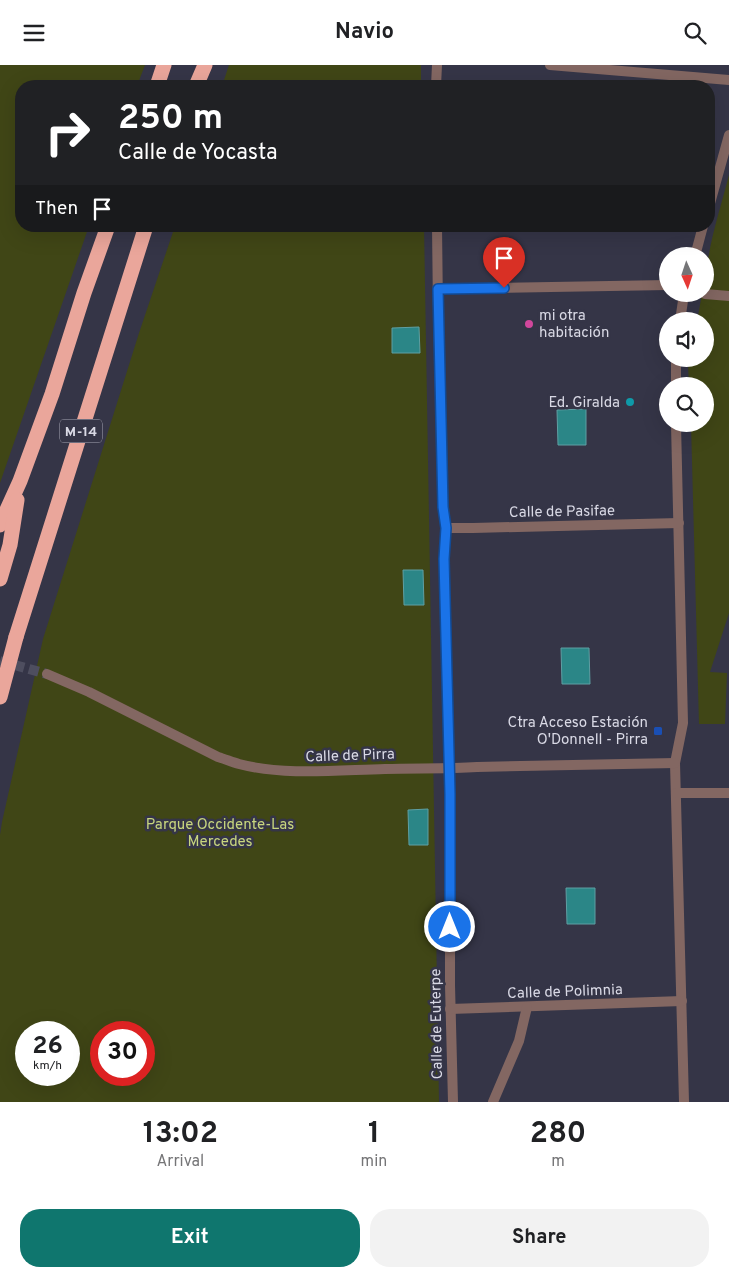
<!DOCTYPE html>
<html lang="en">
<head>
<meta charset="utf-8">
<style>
  :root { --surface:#fff; --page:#f2f2f2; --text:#202124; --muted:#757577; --accent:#0f766e }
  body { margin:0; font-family:Overpass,sans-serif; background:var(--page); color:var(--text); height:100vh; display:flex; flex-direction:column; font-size:19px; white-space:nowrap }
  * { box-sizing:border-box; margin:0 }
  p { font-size:16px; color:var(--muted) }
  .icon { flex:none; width:28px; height:28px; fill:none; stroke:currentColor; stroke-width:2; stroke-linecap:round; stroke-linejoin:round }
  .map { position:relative; height:1037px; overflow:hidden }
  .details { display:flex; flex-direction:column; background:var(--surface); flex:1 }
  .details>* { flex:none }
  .banner { position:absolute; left:15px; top:15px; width:700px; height:152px; border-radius:20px; box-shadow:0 5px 20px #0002; background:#202124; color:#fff; overflow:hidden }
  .needle { width:32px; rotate:177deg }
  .controls { position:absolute; left:659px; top:182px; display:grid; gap:10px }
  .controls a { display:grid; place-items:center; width:55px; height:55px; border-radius:50%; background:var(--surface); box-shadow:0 5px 20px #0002; font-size:25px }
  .speed { position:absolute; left:15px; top:956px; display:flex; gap:10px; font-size:25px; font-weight:700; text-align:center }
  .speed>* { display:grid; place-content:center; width:65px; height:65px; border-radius:50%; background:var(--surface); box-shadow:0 5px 20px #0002; line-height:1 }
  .speed small { font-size:12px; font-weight:400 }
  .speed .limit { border:8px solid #d22; background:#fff; color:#111 }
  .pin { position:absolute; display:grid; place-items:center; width:42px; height:42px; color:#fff; margin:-51px -21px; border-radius:50% 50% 50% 0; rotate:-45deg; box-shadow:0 0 5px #0007 }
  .pin .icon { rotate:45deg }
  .me { position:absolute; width:55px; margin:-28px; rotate:0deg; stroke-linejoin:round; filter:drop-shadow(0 0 4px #0008) }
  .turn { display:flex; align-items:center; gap:18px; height:105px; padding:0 20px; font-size:22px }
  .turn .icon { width:65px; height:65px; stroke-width:2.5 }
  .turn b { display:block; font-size:35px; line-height:42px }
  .then { display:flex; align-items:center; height:48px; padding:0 20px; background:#0003; gap:10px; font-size:19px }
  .eta { display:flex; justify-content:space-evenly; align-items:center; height:85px; text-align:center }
  .eta b { font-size:30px; font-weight:700; line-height:35px }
  .cta { display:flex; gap:10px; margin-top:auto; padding:10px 20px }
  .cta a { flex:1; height:58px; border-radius:20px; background:var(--accent); color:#fff; font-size:20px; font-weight:700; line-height:58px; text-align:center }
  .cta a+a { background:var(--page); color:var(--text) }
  header { display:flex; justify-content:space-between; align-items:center; height:65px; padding:0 20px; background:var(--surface); font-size:22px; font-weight:700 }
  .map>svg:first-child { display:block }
  .green { fill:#404616; fill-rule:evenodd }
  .water { fill:#2b8687; stroke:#5f9fa3 }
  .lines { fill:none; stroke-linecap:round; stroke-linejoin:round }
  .street-tunnel { stroke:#4e4e5f; stroke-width:10; stroke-dasharray:10 5; stroke-linecap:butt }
  .street { stroke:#836762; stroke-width:10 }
  .highway { stroke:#eaa69b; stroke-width:15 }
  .highway-bridge { stroke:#eaa69b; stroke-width:15 }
  .route-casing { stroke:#114b97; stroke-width:12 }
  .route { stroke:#1a73e8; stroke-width:9 }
  .hotel-dot { fill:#d1479c; stroke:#353547; stroke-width:2 }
  .culture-dot { fill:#0f9aa8; stroke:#353547; stroke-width:2 }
  .transit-dot { fill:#1a4fb4; stroke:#353547; stroke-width:2 }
  .labels { text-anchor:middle; stroke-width:5; stroke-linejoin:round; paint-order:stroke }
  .shield { fill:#353547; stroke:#a8a8b6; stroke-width:1 }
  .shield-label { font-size:14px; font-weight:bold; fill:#d9d9e5 }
  .poi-label { font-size:15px; fill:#d9d9e5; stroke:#353547; text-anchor:end }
  .street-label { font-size:15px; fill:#d9d9e5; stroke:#353547 }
  .park-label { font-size:15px; fill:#c8d67e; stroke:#353547 }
</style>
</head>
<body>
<header><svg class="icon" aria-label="menu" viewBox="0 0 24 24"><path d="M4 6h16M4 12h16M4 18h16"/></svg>Navio<svg class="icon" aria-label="search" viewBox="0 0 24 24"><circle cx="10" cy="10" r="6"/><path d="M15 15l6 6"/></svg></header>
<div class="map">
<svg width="729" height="1037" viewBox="0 0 729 1037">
  <rect width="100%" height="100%" fill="#353547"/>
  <g class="green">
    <path d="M0 0H145L137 21H21V161H89L0 418Z"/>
    <path d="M229 0H421V21H222Z"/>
    <path d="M729 110V548L710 607 727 608 725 659H699L691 359H705V321H689L688 300 690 294H705V256H697L702 229H705C705 188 719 149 729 110Z"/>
    <path d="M175 161H424L439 1037H0V770L2 757 43 574 139 268ZM26 968H69V1010H26ZM101 968H144V1010H101Z"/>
  </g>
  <g class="water">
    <path d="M419 262 420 288H392V263Z"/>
    <path d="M586 344V380H558L557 345Z"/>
    <path d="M403 505H423L424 540H404Z"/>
    <path d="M561 583H589L590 619H562Z"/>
    <path d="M428 744V780H409L408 745Z"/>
    <path d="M566 823H595V859H567Z"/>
  </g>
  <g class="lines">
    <path class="street-tunnel" d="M0 596 47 609"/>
    <g class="street">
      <path d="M550 0 729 15"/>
      <path d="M436 21 437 0"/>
      <path d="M709 142 729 70"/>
      <path d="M437 161 438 245 443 441 446 463 444 494 450 729V920L453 1037"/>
      <path d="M695 191 703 161"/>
      <path d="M438 224 668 220"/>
      <path d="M705 229 729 231"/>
      <path d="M680 256 684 229"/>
      <path d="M676 321V294"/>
      <path d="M676 359 683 658 675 698 684 1037"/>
      <path d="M446 463H473L679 458"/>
      <path d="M47 609 89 627 218 692C225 694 232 697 239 699 284 711 339 705 385 704 416 703 447 704 477 702L675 698"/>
      <path d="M676 728H729"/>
      <path d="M450 944 682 936"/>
      <path d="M493 1037 519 976 527 942"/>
    </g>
    <g class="highway">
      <path d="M157 21 164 0"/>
      <path d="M196 21 205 0"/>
      <path d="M0 460 20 416 52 329 84 228 108 161"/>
      <path d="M0 514 10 480 17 435"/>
      <path d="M16 572 146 161"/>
    </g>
    <path class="highway-bridge" d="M0 632 16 572"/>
  </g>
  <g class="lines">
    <defs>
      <path id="route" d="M450 862V729L444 494 446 463 443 442 438 224 504 223"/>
    </defs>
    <use href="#route" class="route-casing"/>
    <use href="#route" class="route"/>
  </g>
  <circle class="hotel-dot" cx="529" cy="259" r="5"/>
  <circle class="culture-dot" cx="630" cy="337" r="5"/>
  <rect class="transit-dot" x="653" y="661" width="10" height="10" rx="2.5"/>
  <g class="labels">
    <rect class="shield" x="60" y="354.5" width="42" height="23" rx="4"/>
    <g class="shield-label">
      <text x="81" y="371">M-14</text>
    </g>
    <g class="poi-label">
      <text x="539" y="255" text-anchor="start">mi otra<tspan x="539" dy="17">habitación</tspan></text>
      <text x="620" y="342">Ed. Giralda</text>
      <text x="648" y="662">Ctra Acceso Estación<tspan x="648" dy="17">O'Donnell - Pirra</tspan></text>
    </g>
    <g class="street-label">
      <text transform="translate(562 446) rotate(-1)" y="5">Calle de Pasifae</text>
      <text transform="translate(350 690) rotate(-2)" y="5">Calle de Pirra</text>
      <text transform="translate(565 926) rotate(-2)" y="5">Calle de Polimnia</text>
      <text transform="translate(436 959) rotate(-91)" y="5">Calle de Euterpe</text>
    </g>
    <g class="park-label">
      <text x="220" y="764">Parque Occidente-Las<tspan x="220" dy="17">Mercedes</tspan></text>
    </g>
  </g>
</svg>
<div class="controls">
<a><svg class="needle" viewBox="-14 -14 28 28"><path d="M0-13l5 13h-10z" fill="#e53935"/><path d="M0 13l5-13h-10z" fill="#757577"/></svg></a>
<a><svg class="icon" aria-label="sound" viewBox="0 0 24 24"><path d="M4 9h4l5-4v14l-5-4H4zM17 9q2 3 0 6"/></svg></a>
<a><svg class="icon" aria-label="search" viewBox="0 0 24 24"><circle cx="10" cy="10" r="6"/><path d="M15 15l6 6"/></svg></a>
</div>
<div class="speed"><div>26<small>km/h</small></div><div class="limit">30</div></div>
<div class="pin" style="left:504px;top:223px;background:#d93025"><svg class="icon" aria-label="arrive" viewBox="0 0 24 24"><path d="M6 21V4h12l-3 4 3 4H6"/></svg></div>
<svg class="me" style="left:450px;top:862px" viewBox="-20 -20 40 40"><circle r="17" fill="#1a73e8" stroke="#fff" stroke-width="3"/><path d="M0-11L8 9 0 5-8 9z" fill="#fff"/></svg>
<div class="banner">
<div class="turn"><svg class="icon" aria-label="right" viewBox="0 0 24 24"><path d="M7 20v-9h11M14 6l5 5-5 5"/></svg><div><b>250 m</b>Calle de Yocasta</div></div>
<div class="then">Then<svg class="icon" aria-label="arrive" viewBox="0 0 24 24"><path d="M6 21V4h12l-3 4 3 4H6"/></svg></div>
</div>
</div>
<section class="details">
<div class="eta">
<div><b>13:02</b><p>Arrival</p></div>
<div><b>1</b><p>min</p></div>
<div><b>280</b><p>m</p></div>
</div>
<div class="cta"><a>Exit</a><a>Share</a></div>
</section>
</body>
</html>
